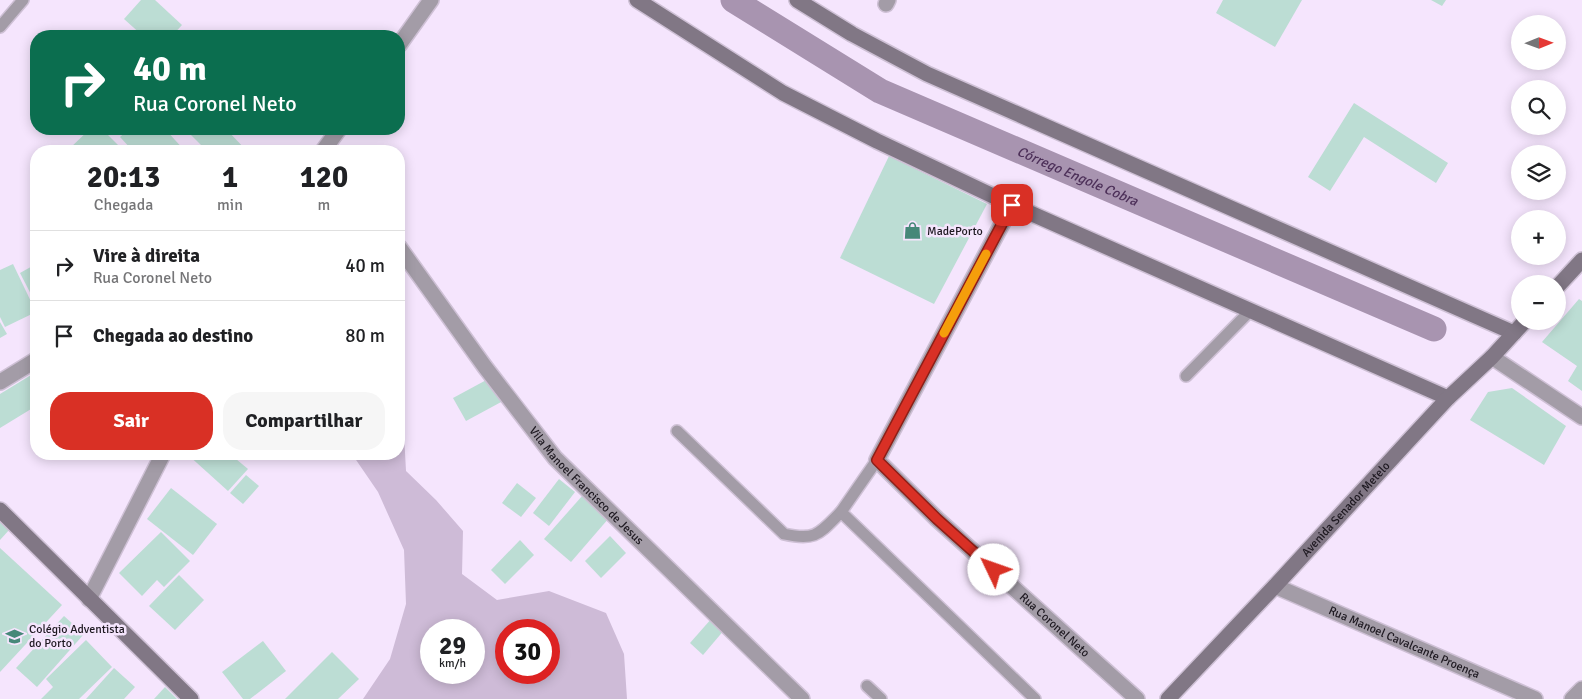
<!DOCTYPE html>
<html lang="pt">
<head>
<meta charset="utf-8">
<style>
  :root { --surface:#fff; --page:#f6f6f6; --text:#202124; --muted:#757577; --line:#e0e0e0; --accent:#d93025 }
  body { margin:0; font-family:Signika,sans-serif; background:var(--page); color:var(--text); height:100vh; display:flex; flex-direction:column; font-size:19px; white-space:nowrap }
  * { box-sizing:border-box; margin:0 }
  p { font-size:16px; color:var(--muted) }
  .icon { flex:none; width:28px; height:28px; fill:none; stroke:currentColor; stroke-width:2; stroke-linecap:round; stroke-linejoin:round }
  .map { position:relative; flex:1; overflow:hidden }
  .details { position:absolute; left:30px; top:145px; width:375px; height:315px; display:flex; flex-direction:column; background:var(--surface); border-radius:20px; box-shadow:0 2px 12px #0003 }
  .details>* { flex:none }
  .banner { position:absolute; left:30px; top:30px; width:375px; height:105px; border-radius:20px; box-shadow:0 2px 12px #0003; background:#0b6e4f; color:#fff; overflow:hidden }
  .needle { width:32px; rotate:89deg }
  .fabs { position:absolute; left:1511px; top:15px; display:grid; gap:10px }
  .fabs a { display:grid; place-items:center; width:55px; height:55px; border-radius:50%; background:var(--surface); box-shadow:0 2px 12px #0003; font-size:25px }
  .speed { position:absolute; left:420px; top:619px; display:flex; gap:10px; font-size:25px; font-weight:700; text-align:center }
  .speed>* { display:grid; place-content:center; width:65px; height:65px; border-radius:50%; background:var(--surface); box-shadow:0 2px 12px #0003; line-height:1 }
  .speed small { font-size:12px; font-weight:400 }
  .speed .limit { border:8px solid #d22; background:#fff; color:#111 }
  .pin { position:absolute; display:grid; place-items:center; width:42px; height:42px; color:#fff; margin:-21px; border-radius:10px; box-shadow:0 2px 8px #0006 }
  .me { position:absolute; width:55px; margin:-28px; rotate:312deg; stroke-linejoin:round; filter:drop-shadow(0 0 4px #0008) }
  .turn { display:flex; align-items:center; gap:18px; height:105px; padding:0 20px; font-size:22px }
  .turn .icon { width:65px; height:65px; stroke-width:2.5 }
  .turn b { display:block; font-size:35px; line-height:42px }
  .eta { display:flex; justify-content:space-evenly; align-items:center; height:85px; text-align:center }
  .eta b { font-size:30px; font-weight:800; line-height:35px }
  .action { display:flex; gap:10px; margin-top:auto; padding:10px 20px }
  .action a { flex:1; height:58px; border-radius:20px; background:var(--accent); color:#fff; font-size:20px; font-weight:800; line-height:58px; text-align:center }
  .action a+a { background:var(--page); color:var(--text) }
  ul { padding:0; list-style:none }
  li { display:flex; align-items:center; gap:15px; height:70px; padding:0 20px; border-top:1px solid var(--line) }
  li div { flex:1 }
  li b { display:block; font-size:19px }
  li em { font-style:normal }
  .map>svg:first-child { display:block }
  .green { fill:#cebbd7; fill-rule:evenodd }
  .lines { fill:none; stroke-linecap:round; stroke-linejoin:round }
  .canal { stroke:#a894b0; stroke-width:25 }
  .building { fill:#bcddd4 }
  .lane-casing { stroke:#cec0d5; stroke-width:14 }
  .street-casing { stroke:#cec0d5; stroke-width:18 }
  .secondary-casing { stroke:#cec0d5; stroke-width:18 }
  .lane { stroke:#a39ca7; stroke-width:11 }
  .street { stroke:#a39ca7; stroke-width:15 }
  .secondary { stroke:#817785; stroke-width:15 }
  .route-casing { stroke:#8d1f18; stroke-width:12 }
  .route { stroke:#d93025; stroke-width:9 }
  .slow { stroke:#f59e0b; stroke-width:9 }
  .labels { text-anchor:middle; stroke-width:5; stroke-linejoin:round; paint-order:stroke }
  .poi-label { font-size:12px; fill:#1d1820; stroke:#f5e5fd; text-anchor:start }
  .street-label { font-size:12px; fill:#1d1820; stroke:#f5e5fd }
  .water-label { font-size:14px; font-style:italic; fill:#4d3059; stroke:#f5e5fd }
</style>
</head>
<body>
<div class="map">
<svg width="1582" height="699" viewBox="0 0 1582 699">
  <rect width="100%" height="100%" fill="#f5e5fd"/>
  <path class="green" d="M399 409 403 415 406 471 436 500 463 531 462 574 497 600 549 591 606 613 624 654 627 699H363L390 659 406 604 404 550 378 492 352 454H399ZM431 630H474V672H431ZM506 630H549V672H506Z"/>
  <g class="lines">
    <path class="canal" id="s1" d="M733 0 880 91 1434 329"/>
  </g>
  <g class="building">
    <path d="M141 0H155L182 25 172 36H143L124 19Z"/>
    <path d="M1223 0H1302L1275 47 1216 13Z"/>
    <path d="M1431 0H1446L1442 6Z"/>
    <path d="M182 30 189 36H176Z"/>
    <path d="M1354 103 1448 163 1436 183 1364 137 1330 191 1308 177Z"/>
    <path d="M90 129H102L124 151H71L69 149Z"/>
    <path d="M129 129H165L185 151H133L120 137Z"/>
    <path d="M185 129H226L247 151H207Z"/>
    <path d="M889 156 987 204 934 304 840 258Z"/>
    <path d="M13 264 36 312 5 327 0 317V270Z"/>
    <path d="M36 264V304L20 273Z"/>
    <path d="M1579 299 1582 301V391L1568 381 1577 366 1542 342Z"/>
    <path d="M0 322 7 334 0 338Z"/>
    <path d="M36 372V406L0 428V394Z"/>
    <path d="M490 378 503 401 466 421 453 398Z"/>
    <path d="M1512 388 1566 426 1544 465 1470 420 1488 392Z"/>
    <path d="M187 454H230L248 469 228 491Z"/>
    <path d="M246 475 259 486 243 504 230 493Z"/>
    <path d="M559 479 575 492 549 526 533 513Z"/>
    <path d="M517 483 536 498 521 517 502 503Z"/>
    <path d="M171 488 217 524 193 555 147 519Z"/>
    <path d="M583 495 609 518 571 562 544 539Z"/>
    <path d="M0 520 10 529 0 540Z"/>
    <path d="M161 532 190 561 164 587 157 580 142 596 119 573Z"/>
    <path d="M610 536 626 553 601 578 585 561Z"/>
    <path d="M520 540 534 555 505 584 491 570Z"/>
    <path d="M0 548 62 605 0 672Z"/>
    <path d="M179 575 204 600 175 630 149 606Z"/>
    <path d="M64 616 84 634 37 687 16 668Z"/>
    <path d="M712 618 725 629 703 655 690 643Z"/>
    <path d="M86 640 112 667 79 699H41L53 687 46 679Z"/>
    <path d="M263 641 286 671 250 699H243L222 672Z"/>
    <path d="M332 652 359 679 338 699H285Z"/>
    <path d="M114 668 135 687 124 699H86Z"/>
    <path d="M165 687 177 699H154Z"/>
  </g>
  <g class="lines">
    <defs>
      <g id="lane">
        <path d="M0 27 23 0"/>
        <path d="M1186 376 1250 311"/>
        <path d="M677 431 784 534C816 541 819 534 841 512"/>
        <path d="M877 460 841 512 1035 699"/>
        <path d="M867 686 881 699"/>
      </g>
      <g id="street">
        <path d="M886 4 888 0"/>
        <path d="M399 45 431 0"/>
        <path d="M323 151 339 129"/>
        <path id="s2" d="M1012 205 877 460 937 519 1137 699"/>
        <path id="s3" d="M399 247 485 367 555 458 802 699"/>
        <path d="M1492 357 1582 417"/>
        <path d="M0 382 36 360"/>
        <path id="s4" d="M1275 586 1535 699"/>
        <path d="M89 599 163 454"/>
        <path d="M1572 699 1582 689"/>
      </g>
      <g id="secondary">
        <path d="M637 0 783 93 877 141 1012 205 1448 398"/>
        <path d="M797 0 852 34 927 74 1514 333"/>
        <path d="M1558 286 1582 260"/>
        <path d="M0 510 191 699"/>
        <path id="s5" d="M1168 699 1275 586 1411 438 1448 398 1492 357 1525 321"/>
      </g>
    </defs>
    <use href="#lane" class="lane-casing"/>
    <use href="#street" class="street-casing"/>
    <use href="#secondary" class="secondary-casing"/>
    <use href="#lane" class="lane"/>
    <use href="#street" class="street"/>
    <use href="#secondary" class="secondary"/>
  </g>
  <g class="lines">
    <defs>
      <path id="route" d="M994 570 937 519 877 460 1012 205"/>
    </defs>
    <use href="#route" class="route-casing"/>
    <use href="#route" class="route"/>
    <path class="slow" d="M944 333 986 254"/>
  </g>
  <defs>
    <symbol id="shop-bare" viewBox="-9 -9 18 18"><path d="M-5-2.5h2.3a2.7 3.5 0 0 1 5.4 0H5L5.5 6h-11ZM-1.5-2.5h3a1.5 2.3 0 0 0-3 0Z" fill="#468879" stroke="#f5e5fd" stroke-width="2.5" paint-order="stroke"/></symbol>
    <symbol id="school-bare" viewBox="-9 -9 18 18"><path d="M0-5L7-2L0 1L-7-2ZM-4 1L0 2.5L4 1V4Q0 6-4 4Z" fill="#468879" stroke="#f5e5fd" stroke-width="2.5" paint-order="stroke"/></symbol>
  </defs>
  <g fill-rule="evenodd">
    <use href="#shop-bare" x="900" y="218" width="25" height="25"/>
    <use href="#school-bare" x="2" y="624" width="25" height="25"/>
  </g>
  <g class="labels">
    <g class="poi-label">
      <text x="927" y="235">MadePorto</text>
      <text x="29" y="633">Colégio Adventista<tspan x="29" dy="14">do Porto</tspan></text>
    </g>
    <g class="street-label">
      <text dy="4" stroke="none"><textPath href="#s3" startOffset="304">Vila Manoel Francisco de Jesus</textPath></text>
      <text dy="4" stroke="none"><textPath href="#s5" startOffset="260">Avenida Senador Metelo</textPath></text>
      <text dy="4" stroke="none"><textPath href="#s2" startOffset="531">Rua Coronel Neto</textPath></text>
      <text dy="4" stroke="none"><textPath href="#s4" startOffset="141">Rua Manoel Cavalcante Proença</textPath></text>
    </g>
    <g class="water-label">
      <text dy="5" stroke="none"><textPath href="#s1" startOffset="388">Córrego Engole Cobra</textPath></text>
    </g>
  </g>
</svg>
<div class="fabs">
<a><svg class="needle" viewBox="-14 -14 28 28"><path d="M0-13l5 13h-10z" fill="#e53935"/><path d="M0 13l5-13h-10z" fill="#757577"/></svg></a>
<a><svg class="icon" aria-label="search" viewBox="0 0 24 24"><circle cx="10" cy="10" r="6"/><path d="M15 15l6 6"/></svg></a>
<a><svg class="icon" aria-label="layers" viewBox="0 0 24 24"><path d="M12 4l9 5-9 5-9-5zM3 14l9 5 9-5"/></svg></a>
<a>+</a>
<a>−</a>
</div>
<div class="speed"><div>29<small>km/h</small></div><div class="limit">30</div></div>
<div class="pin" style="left:1012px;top:205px;background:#d93025"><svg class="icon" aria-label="arrive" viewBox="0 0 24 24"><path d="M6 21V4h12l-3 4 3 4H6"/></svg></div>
<svg class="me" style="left:994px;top:570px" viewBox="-20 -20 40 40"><circle r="19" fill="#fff"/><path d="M0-13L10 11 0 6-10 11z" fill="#d93025"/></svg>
<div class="banner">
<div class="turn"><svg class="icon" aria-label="right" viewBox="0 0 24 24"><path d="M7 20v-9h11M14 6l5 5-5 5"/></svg><div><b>40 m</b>Rua Coronel Neto</div></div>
</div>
<section class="details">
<div class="eta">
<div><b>20:13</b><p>Chegada</p></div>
<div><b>1</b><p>min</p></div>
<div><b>120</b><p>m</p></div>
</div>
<ul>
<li><svg class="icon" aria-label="right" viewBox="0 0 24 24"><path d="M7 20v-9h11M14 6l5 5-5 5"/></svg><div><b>Vire à direita</b><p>Rua Coronel Neto</p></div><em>40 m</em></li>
<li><svg class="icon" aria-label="arrive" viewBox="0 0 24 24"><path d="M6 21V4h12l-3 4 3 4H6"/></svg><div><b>Chegada ao destino</b></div><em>80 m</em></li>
</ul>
<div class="action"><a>Sair</a><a>Compartilhar</a></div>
</section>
</div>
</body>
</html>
